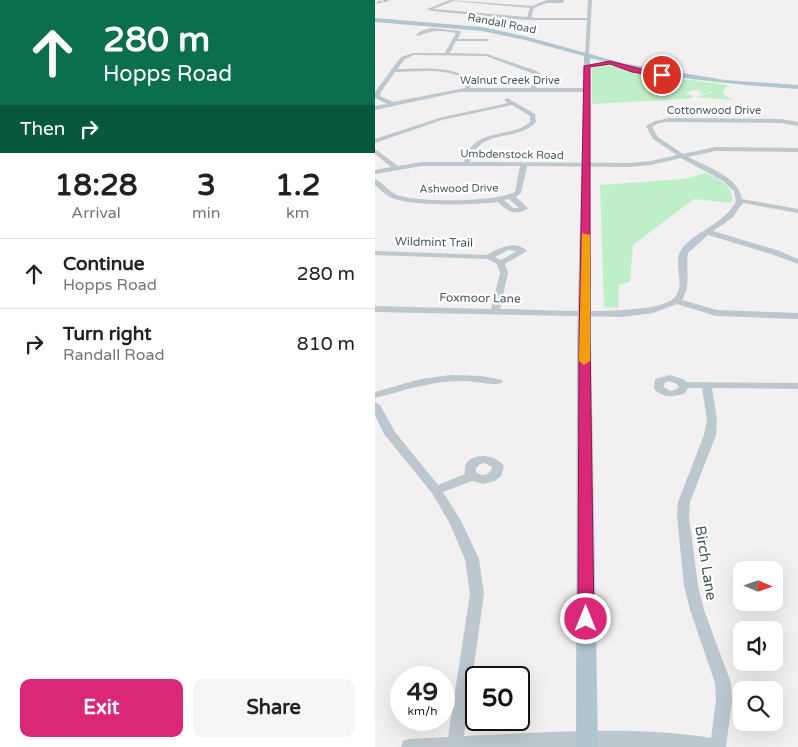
<!DOCTYPE html>
<html lang="en">
<head>
<meta charset="utf-8">
<style>
  :root { --surface:#fff; --page:#f6f6f6; --text:#222; --muted:#767676; --line:#e0e0e0; --accent:#db2777 }
  body { margin:0; font-family:"Varela Round",sans-serif; background:var(--page); color:var(--text); height:100vh; display:flex; flex-direction:column; font-size:19px; white-space:nowrap }
  * { box-sizing:border-box; margin:0 }
  p { font-size:16px; color:var(--muted) }
  .icon { flex:none; width:28px; height:28px; fill:none; stroke:currentColor; stroke-width:2; stroke-linecap:round; stroke-linejoin:round }
  .map { position:relative; flex:1; overflow:hidden }
  .sheet { display:flex; flex-direction:column; background:var(--surface); width:375px }
  .sheet>* { flex:none }
  .top-card { background:#0b6e4f; color:#fff; overflow:hidden }
  .needle { width:32px; rotate:92deg }
  .controls { position:absolute; left:358px; top:561px; display:grid; gap:10px }
  .controls a { display:grid; place-items:center; width:50px; height:50px; border-radius:10px; background:var(--surface); box-shadow:0 5px 20px #0002; font-size:25px }
  .speed { position:absolute; left:15px; top:666px; display:flex; gap:10px; font-size:25px; font-weight:700; text-align:center }
  .speed>* { display:grid; place-content:center; width:65px; height:65px; border-radius:50%; background:var(--surface); box-shadow:0 5px 20px #0002; line-height:1 }
  .speed small { font-size:12px; font-weight:400 }
  .speed .limit { border:2px solid #111; border-radius:8px; background:#fff; color:#111 }
  .pin { position:absolute; display:grid; place-items:center; width:42px; height:42px; color:#fff; margin:-21px; border:2px solid #fff; border-radius:50%; box-shadow:0 1px 5px #0007 }
  .me { position:absolute; width:55px; margin:-28px; rotate:0deg; stroke-linejoin:round; filter:drop-shadow(0 0 4px #0008) }
  .turn { display:flex; align-items:center; gap:18px; height:105px; padding:0 20px; font-size:22px }
  .turn .icon { width:65px; height:65px; stroke-width:2.5 }
  .turn b { display:block; font-size:35px; line-height:42px }
  .then { display:flex; align-items:center; height:48px; padding:0 20px; background:#0003; gap:10px; font-size:19px }
  .eta { display:flex; justify-content:space-evenly; align-items:center; height:85px; text-align:center }
  .eta b { font-size:30px; font-weight:700; line-height:35px }
  .cta { display:flex; gap:10px; margin-top:auto; padding:10px 20px }
  .cta a { flex:1; height:58px; border-radius:10px; background:var(--accent); color:#fff; font-size:20px; font-weight:700; line-height:58px; text-align:center }
  .cta a+a { background:var(--page); color:var(--text) }
  ul { padding:0; list-style:none }
  li { display:flex; align-items:center; gap:15px; height:70px; padding:0 20px; border-top:1px solid var(--line) }
  li div { flex:1 }
  li b { display:block; font-size:19px }
  li em { font-style:normal }
  main { display:flex; flex:1; min-height:0 }
  .map>svg:first-child { display:block }
  .green { fill:#bfefc8 }
  .lines { fill:none; stroke-linecap:round; stroke-linejoin:round }
  .minor { fill:#bcc8cd; fill-rule:evenodd }
  .major { fill:#b0c6ce; fill-rule:evenodd }
  .rail-casing { stroke:#b2b7ba; stroke-width:2 }
  .rail { stroke:#fff; stroke-width:1; stroke-dasharray:3; stroke-linecap:butt }
  .route { fill:#db2777; stroke:#8e194d }
  .slow { fill:#f59e0b }
  .labels { text-anchor:middle; stroke-width:4.5; stroke-linejoin:round; paint-order:stroke }
  .far-street-label { font-size:11px; fill:#48585e; stroke:#fff }
  .street-label { font-size:12px; fill:#48585e; stroke:#fff }
  .near-street-label { font-size:15px; fill:#48585e; stroke:#fff }
</style>
</head>
<body>
<main>
<section class="sheet">
<div class="top-card">
<div class="turn"><svg class="icon" aria-label="ahead" viewBox="0 0 24 24"><path d="M12 20V5M6 11l6-6 6 6"/></svg><div><b>280 m</b>Hopps Road</div></div>
<div class="then">Then<svg class="icon" aria-label="right" viewBox="0 0 24 24"><path d="M7 20v-9h11M14 6l5 5-5 5"/></svg></div>
</div>
<div class="eta">
<div><b>18:28</b><p>Arrival</p></div>
<div><b>3</b><p>min</p></div>
<div><b>1.2</b><p>km</p></div>
</div>
<ul>
<li><svg class="icon" aria-label="ahead" viewBox="0 0 24 24"><path d="M12 20V5M6 11l6-6 6 6"/></svg><div><b>Continue</b><p>Hopps Road</p></div><em>280 m</em></li>
<li><svg class="icon" aria-label="right" viewBox="0 0 24 24"><path d="M7 20v-9h11M14 6l5 5-5 5"/></svg><div><b>Turn right</b><p>Randall Road</p></div><em>810 m</em></li>
</ul>
<div class="cta"><a>Exit</a><a>Share</a></div>
</section>
<div class="map">
<svg width="423" height="747" viewBox="0 0 423 747">
  <rect width="100%" height="100%" fill="#f2f0f0"/>
  <g class="green">
    <path d="M225 63 292 77 353 85 348 91 350 95 357 100 322 97 337 92 336 91 321 97 328 93 323 91 327 89 310 92 319 97 310 99 217 104V68L224 67 218 64Z"/>
    <path d="M331 173C343 179 362 187 356 203L319 199 258 245 255 282 244 285 243 308 229 307 225 185 309 179Z"/>
  </g>
  <g class="lines">
    <g class="minor">
      <path d="M75 0 157 6 172 0H189L188 3H171L159 8 156 17 161 18H212L213 0H217L214 56 212 57 210 56 212 20H153L57 11 52 9ZM79 1 155 8 152 17 58 9Z"/>
      <path d="M57 28 86 31 83 39H114L112 41H81L75 53 112 54 162 71 165 74 161 88H212L215 90 212 92H84L0 110V106L12 104 0 98V92L26 57 38 53H70L81 33C67 30 56 30 43 36L41 35 46 31ZM39 55 111 56 159 74 156 88H95L96 79C75 65 46 69 22 69L30 59ZM20 72C42 72 72 67 91 80L90 88 18 102 5 96 6 92Z"/>
      <path d="M132 98 160 114 161 122C144 140 117 131 102 148 99 151 97 158 95 162L254 163 276 161 302 155 278 139 271 126 280 121 294 118 406 119 423 122V126L406 123 294 122 284 123 277 127 283 137 308 154 340 147 423 148V152L340 151 313 157C332 167 363 176 367 199L423 209V213L368 203 357 218 338 231 402 250 423 259V264L396 254 333 235 313 253C310 271 317 282 307 300L342 310 423 313V319L341 316 302 304 278 313 248 317 0 312V306L116 309 125 273 122 264 112 259 0 255V251L112 255C125 247 140 240 152 251L130 264 133 273 125 309C156 309 280 318 299 298 312 285 297 264 306 250 317 234 338 228 351 214 355 211 358 206 361 202L359 191 348 181 306 158 276 165 254 167 152 166 146 193 141 197 153 208C141 217 131 211 123 202 99 205 35 207 15 197 9 194 5 189 0 185V179C8 182 13 191 22 195 44 203 119 202 140 192L145 166H47L0 174V170L16 167 0 154V149L23 166 47 162H89C91 156 93 149 98 145 113 130 139 136 155 122V116L137 105 67 120 0 143V139L64 118 133 103 129 100ZM135 199V200L144 208H138L129 200ZM133 250 142 251 126 260 120 257Z"/>
      <path d="M76 375 107 376 127 380 128 382C122 387 100 381 91 381 59 380 30 390 0 398V392L46 379Z"/>
      <path d="M295 375 310 380 311 382 423 383V389L337 388 342 420 341 435 315 502 314 516 323 586 329 610 356 683 357 700 351 747H26L28 741 34 739 73 737 95 594 90 559 74 522 57 493 9 434 0 415V402L5 405 20 432 63 485 90 474C86 452 119 451 129 466L126 476 120 481 108 484 97 481 68 492 86 521 104 559 109 594 89 736C172 733 254 725 336 738L341 700 340 683 315 610 309 586 302 516 303 502 329 435 332 420 327 388H313L309 394C297 397 288 398 279 389L280 379ZM294 381 302 384 304 387 302 389 295 391 289 387V383ZM110 463 117 467 116 471C111 476 106 476 101 472V468L105 464Z"/>
    </g>
    <path class="major" d="M0 18 107 27 153 37 247 63 350 80 423 85V89C353 84 283 78 215 58L216 341 223 747H201L202 341 209 56 150 40 107 31 0 22Z"/>
    <defs>
      <path id="rail" d="M0 3 14 0"/>
    </defs>
    <use href="#rail" class="rail-casing"/>
    <use href="#rail" class="rail"/>
  </g>
  <path class="route" d="M235 61 290 75 287 77 257 72 235 64 215 67V341L219 619 217 624 211 626 205 624 203 619 204 341 209 66Z"/>
  <path class="slow" d="M207 233 215 235V361L209 365 204 361Z"/>
  <g class="labels">
    <g class="far-street-label">
      <text transform="translate(127 23) rotate(11)" y="4">Randall Road</text>
      <text x="135" y="84">Walnut Creek Drive</text>
      <text x="339" y="114">Cottonwood Drive</text>
      <text transform="translate(137 154) rotate(1)" y="4">Umbdenstock Road</text>
      <text transform="translate(84 188) rotate(-1)" y="4">Ashwood Drive</text>
    </g>
    <g class="street-label">
      <text transform="translate(59 242) rotate(1)" y="4">Wildmint Trail</text>
      <text transform="translate(105 298) rotate(1)" y="4">Foxmoor Lane</text>
    </g>
    <g class="near-street-label">
      <text transform="translate(331 563) rotate(81)" y="5">Birch Lane</text>
    </g>
  </g>
</svg>
<div class="controls">
<a><svg class="needle" viewBox="-14 -14 28 28"><path d="M0-13l5 13h-10z" fill="#e53935"/><path d="M0 13l5-13h-10z" fill="#767676"/></svg></a>
<a><svg class="icon" aria-label="sound" viewBox="0 0 24 24"><path d="M4 9h4l5-4v14l-5-4H4zM17 9q2 3 0 6"/></svg></a>
<a><svg class="icon" aria-label="search" viewBox="0 0 24 24"><circle cx="10" cy="10" r="6"/><path d="M15 15l6 6"/></svg></a>
</div>
<div class="speed"><div>49<small>km/h</small></div><div class="limit">50</div></div>
<div class="pin" style="left:287px;top:75px;background:#d93025"><svg class="icon" aria-label="arrive" viewBox="0 0 24 24"><path d="M6 21V4h12l-3 4 3 4H6"/></svg></div>
<svg class="me" style="left:211px;top:619px" viewBox="-20 -20 40 40"><circle r="17" fill="#db2777" stroke="#fff" stroke-width="3"/><path d="M0-11L8 9 0 5-8 9z" fill="#fff"/></svg>
</div>
</main>
</body>
</html>
